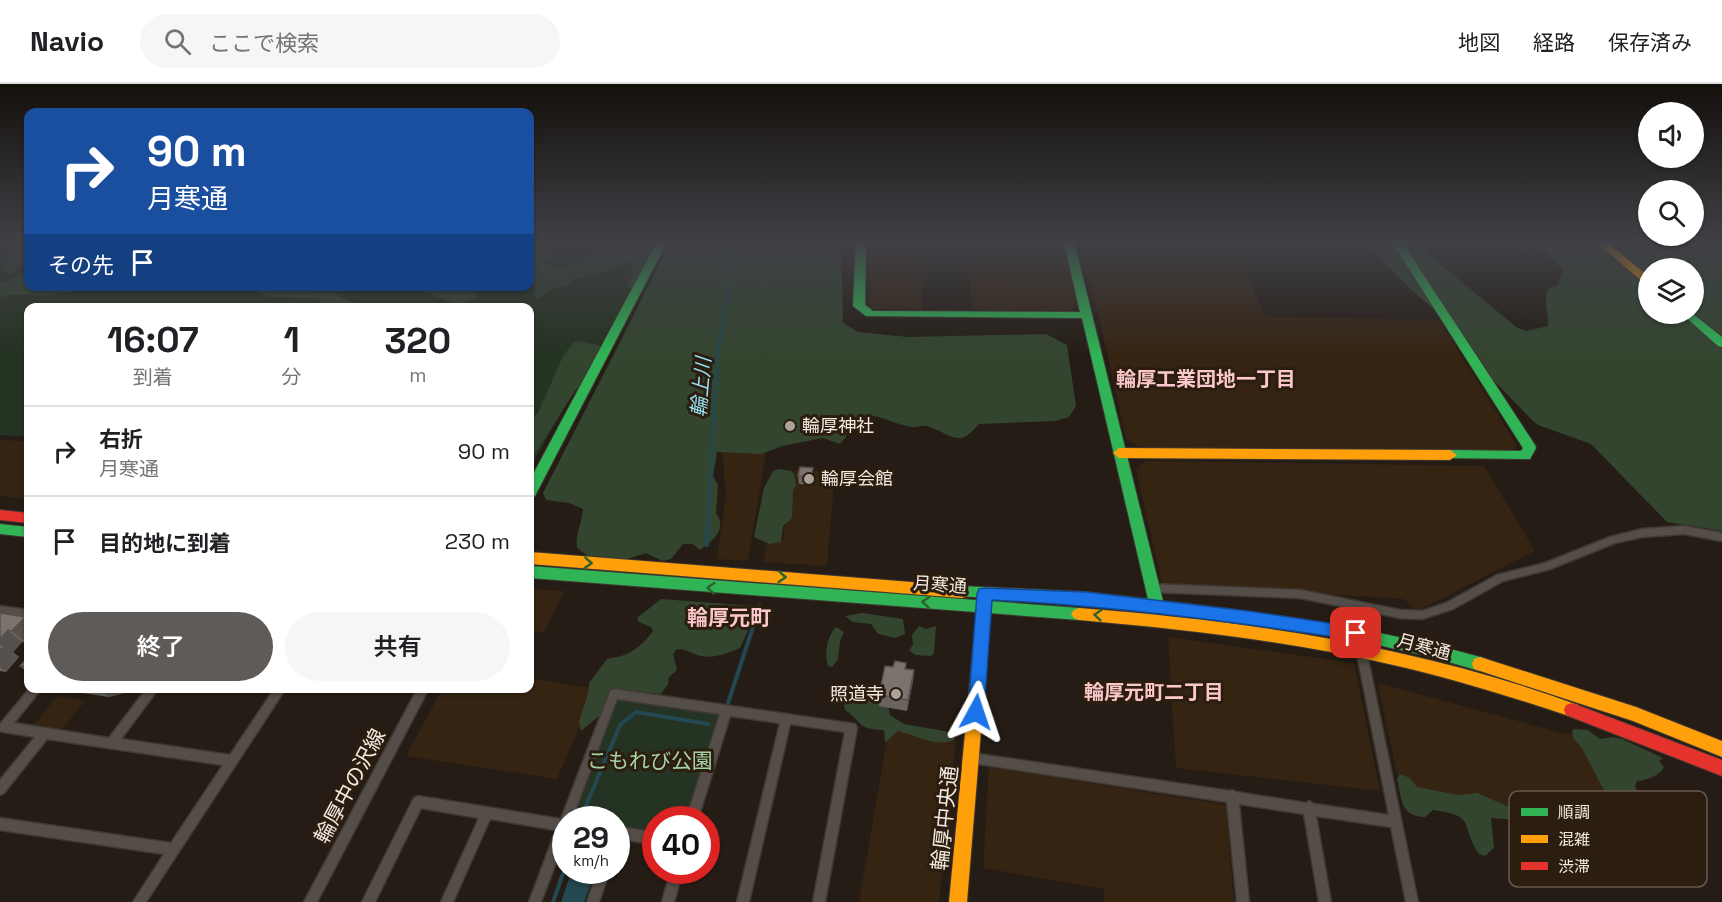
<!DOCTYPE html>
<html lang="ja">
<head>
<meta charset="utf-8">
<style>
  :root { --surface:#fff; --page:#f6f6f6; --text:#202124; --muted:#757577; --line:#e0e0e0; --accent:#5f5b59 }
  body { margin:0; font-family:"Space Grotesk","Noto Sans JP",sans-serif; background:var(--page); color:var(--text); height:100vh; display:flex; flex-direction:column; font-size:22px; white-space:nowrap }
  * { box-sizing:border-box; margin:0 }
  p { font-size:20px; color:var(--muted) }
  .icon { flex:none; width:33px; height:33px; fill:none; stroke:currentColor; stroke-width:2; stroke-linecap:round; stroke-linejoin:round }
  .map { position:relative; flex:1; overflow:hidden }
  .drawer { position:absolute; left:24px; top:219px; width:510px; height:390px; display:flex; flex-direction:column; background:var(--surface); border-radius:12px; box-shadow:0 2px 4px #0004 }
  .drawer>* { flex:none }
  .banner { position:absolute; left:24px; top:24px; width:510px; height:183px; border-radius:12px; box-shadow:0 2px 4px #0004; background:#1a4fa0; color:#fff; overflow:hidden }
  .fabs { position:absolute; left:1638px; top:18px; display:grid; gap:12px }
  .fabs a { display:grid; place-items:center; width:66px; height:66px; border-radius:50%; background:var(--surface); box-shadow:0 2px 4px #0004; font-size:30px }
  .speed { position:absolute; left:552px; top:722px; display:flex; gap:12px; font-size:30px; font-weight:700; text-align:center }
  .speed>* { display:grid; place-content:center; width:78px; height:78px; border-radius:50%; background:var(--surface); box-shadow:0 2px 4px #0004; line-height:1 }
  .speed small { font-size:15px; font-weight:400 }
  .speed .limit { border:9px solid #d22; background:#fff; color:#111 }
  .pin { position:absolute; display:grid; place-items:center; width:51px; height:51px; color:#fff; margin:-26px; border-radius:12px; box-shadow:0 3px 9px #0006 }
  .me { position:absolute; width:66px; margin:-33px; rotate:5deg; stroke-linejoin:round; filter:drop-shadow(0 0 4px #0008) }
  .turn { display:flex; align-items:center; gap:21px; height:126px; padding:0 24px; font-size:27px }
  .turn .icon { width:78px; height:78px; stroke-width:2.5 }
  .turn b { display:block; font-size:42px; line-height:51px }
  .then { display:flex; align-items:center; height:57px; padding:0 24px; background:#0003; gap:12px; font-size:22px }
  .eta { display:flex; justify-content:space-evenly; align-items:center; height:102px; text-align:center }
  .eta b { font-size:36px; font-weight:600; line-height:42px }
  .primary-button { display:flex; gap:12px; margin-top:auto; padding:12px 24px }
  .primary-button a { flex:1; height:69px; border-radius:36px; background:var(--accent); color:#fff; font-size:24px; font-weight:600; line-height:69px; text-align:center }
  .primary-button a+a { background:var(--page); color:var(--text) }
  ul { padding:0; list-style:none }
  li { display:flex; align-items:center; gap:18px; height:90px; padding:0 24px; border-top:2px solid var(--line) }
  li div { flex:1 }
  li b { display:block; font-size:22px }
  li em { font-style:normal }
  header { display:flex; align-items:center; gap:36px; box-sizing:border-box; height:84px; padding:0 30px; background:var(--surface); border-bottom:2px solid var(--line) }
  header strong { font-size:28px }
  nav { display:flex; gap:33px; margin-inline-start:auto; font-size:21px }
  .search { width:420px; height:54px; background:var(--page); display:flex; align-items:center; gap:15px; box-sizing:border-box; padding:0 21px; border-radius:33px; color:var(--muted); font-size:22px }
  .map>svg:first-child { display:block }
  .built { fill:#352412 }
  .green { fill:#253322 }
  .forest { fill:#33452f; fill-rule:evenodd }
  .water { fill:#234851 }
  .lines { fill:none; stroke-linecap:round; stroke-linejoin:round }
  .stream-far1 { stroke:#234851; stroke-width:3 }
  .stream { stroke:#234851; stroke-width:4 }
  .street-casing { stroke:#3f3933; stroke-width:3 }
  .fast-casing { stroke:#3f3933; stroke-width:2 }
  .slow-casing { stroke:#3f3933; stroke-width:2 }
  .jam-casing { stroke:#3f3933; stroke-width:2 }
  .street { fill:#544d48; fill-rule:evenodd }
  .fast { fill:#30b455; fill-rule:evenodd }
  .slow { fill:#ff9f0a; fill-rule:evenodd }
  .jam { fill:#e5322d; fill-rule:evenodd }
  .wall { fill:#6a645f }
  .shaded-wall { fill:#56514d }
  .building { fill:#7b746e; stroke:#56514d; stroke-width:1.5 }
  .oneway { stroke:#2d612e }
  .route { fill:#1a73e8; stroke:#114b97; stroke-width:1.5 }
  .poi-dot { fill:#aba29a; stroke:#2b1d0f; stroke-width:2 }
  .labels { text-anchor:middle; stroke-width:6; stroke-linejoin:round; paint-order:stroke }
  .poi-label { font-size:18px; fill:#f3eae1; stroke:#2b1d0f; text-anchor:start }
  .street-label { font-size:18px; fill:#f3eae1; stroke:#2b1d0f }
  .neighbourhood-label { font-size:20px; font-weight:bold; fill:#fcc7ca; stroke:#2b1d0f }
  .water-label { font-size:20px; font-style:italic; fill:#96e2f5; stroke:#2b1d0f }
  .quarter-label { font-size:21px; font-weight:bold; fill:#fcc7ca; stroke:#2b1d0f }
  .near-park-label { font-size:21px; fill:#a7d3a4; stroke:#2b1d0f }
  .near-street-label { font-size:21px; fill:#f3eae1; stroke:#2b1d0f }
  .key { fill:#2b1d0f; stroke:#675a4e; stroke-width:1.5 }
  .key-label { font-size:16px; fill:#f3eae1 }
</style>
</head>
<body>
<header>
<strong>Navio</strong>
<div class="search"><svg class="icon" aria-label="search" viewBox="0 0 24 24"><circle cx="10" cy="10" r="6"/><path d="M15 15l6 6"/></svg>ここで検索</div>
<nav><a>地図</a><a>経路</a><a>保存済み</a></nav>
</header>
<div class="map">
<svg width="1722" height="818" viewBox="0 0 1722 818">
  <rect width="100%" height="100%" fill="#251d15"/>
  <g class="built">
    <path d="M871 158H921L922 225H874L869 220Z"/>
    <path d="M967 158H1015L1018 173H967Z"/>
    <path d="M1077 158H1234L1265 233 1439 236 1517 361 1512 368 1142 365 1126 355 1099 232Z"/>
    <path d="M967 176H1067L1078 221 1068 227 972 226Z"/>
    <path d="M0 356 28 357V415L0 412Z"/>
    <path d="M722 365 766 367 748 477 717 475 726 412Z"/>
    <path d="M1145 377 1484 382 1535 467 1417 527 1404 515 1162 499 1136 386Z"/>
    <path d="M794 386 835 387 827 482 763 478 768 456H783Z"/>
    <path d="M530 505 564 507 544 548 530 547Z"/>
    <path d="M1168 553 1354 579 1380 707 1176 684Z"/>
    <path d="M530 594 595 605 557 695 406 672 442 605 530 604Z"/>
    <path d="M1378 599 1562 649 1586 652 1629 734 1401 709Z"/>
    <path d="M57 612 85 617 62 645 34 641Z"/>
    <path d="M889 644 956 654 939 818H859Z"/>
    <path d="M989 683 1226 721 1234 818H1104V805L983 784Z"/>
  </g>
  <g class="green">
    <path d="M0 158H28V202H530V158H656L636 198 530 384V224H28V353L0 351Z"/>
    <path d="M614 610 726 628 692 735H656L655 755 617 750 616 735H566Z"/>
  </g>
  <g class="forest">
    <path d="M7 158H28V175L10 190 5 188 3 182 16 167Z"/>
    <path d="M530 158H553L556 160 554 169 542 176 543 179C559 186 577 182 591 172 596 168 596 165 602 162L601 158H628L627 165 634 168 647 163 655 165 636 202 629 205 627 202 631 196 632 179 630 177 604 188 573 195 569 201 551 205 539 215 534 212 537 202 530 201V190L536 189 530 187Z"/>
    <path d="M671 158H841L843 239 858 248 908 253 1046 250 1067 261 1076 322 1069 333 1055 337 979 340C959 364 954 352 930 343 924 340 918 344 912 343 888 340 874 323 848 337L846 353 840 360 823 354 782 362 761 370 717 368 713 392 718 401 716 429C728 445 713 457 700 466L693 460H683L671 475 663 477 646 469 624 476 588 472 577 464C575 451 582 439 583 425L569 419 546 416 543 409Z"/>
    <path d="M1363 158H1414L1516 243 1526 247 1548 242C1549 227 1543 221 1548 205L1558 201 1563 184 1534 158H1722V447L1667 438 1591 360 1538 341 1532 336 1468 270 1460 247 1416 210ZM1648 184H1694V230H1648Z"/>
    <path d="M28 186V202L93 203 47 212 19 210 0 213V197L6 198Z"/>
    <path d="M249 203H308L313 207 336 209 339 213 363 223H325L320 216 313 214 270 213Z"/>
    <path d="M411 203H472L477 214 459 221Z"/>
    <path d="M579 257 602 262 599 271 589 283 584 298 575 307 534 371 530 375V336L538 329 563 272 574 258Z"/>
    <path d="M780 385 791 387 794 390 796 401 793 406 792 434 783 442 781 458 769 460 754 453 764 404 773 387Z"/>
    <path d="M661 515 753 522 755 525 750 542 740 564C729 569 713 575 701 572 692 570 688 565 677 565L673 570 677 586 669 593 668 600 661 610 625 606 615 608 599 632 581 647 579 637 588 610 589 599 607 575C612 573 616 574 621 572 635 568 645 558 653 547L651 543 639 538 637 534Z"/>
    <path d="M862 529 903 535 905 550 895 554 878 550 871 540 853 538 845 532Z"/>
    <path d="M919 542 926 545 936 542 934 569 931 572 915 571 909 566 913 561 912 551Z"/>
    <path d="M836 543 844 548 840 557 838 575 832 583 828 582C824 570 827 552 836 543Z"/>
    <path d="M849 610 870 613 888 621 890 631 904 640 955 649 954 656C937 664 915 651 898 647L885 659 884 646C856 645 864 639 845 626L844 621Z"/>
    <path d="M1575 645 1588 646 1600 655 1613 653 1622 655 1663 674 1659 677 1664 683C1660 692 1646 696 1637 697L1635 702C1646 730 1669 725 1686 748L1684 758 1673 762 1618 744 1578 736 1575 740 1491 734 1494 764 1485 772 1479 770C1459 740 1478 732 1433 726L1425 733C1400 732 1402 715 1397 695L1400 690 1410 694 1417 703 1458 711 1477 709 1512 724 1552 728 1560 723 1600 728 1614 726 1582 664 1573 654 1572 646Z"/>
  </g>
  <path class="water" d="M572 786H596L584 818H561Z"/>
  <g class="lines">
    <path class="stream-far1" d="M708 439 717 275 735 166 720 158"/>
    <g class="stream">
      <path d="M707 461 708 438"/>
      <path d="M728 619 760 522"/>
      <path d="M583 729 620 641 636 628 708 640"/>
      <path d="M553 818 566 781"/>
    </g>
    <defs>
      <g id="street">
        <path d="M1684 442 1722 449V457L1684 450 1642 453 1615 459 1550 485 1503 497 1453 525 1422 535 1400 534 1300 514 1152 508 1149 507 1147 504 1149 501 1152 500 1300 506 1400 526 1422 527 1446 519 1497 491 1545 479 1610 453 1642 445Z"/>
        <path d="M0 522 28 526V534L0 530Z"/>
        <path d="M1361 561 1365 562 1366 565 1418 818H1406L1391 743 1316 732 1331 818H1319L1304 730 1239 720 1249 818H1237L1227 718 972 679 968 678 966 674 968 670 972 669 1230 707 1232 706 1236 708 1306 719 1309 717 1314 720 1389 731 1356 565 1357 562Z"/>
        <path d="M30 604H42L14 639 109 654 147 604H159L121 655 230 671 275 604H286L146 818H133L164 770 0 746V734L171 759 223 681 47 655 4 709 0 711V696L35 653 4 648 0 647V640Z"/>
        <path d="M418 604H429L317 818H304Z"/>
        <path d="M614 605 855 640 857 644 825 818H813L845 648 790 640 749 818H737L780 639 730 632 698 735H686L720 630 617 615 572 735H566V753L541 818H529L556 746 490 735 453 818H441L479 734 421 724 375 818H362L414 714 418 712 561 735 609 610 610 607Z"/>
        <path d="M616 742 656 749V761L616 754Z"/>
        <path d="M598 786H610L599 818H587Z"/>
        <path d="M671 786H683L674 818H662Z"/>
      </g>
      <g id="fast">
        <path d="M657 158H667L537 408 535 412 530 413V396Z"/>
        <path d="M856 158H866L865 221 873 227 1080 228 1064 158H1074L1163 517C1270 529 1376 544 1480 573L1486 575 1488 580 1486 585 1480 587 1431 573 1356 556 1248 539 1086 520 957 512 955 508 957 504 962 502 1086 508 1148 515 1082 234 866 232 853 222Z"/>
        <path d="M1392 158H1402L1535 361 1536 364 1530 375 1445 374 1443 371 1450 366 1521 367 1523 364Z"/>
        <path d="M1682 230H1693L1722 253V263L1718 262Z"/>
        <path d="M0 440 28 443V453L0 450Z"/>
        <path d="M530 482 1079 524 1084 526 1087 530 1084 534 1079 536 530 494Z"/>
      </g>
      <g id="slow">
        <path d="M1596 158H1607L1648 192V200L1644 199Z"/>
        <path d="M1119 364 1450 366 1457 371 1450 376 1119 374 1113 369Z"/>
        <path d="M530 468 962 502 967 504 969 508 967 512 962 514 530 480Z"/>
        <path d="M985 506 990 508 992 512 967 818H949L978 512 980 508Z"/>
        <path d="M1079 524C1248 537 1418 562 1578 621L1580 626 1578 631 1572 633C1512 613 1451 594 1389 580 1287 557 1183 545 1079 536L1074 534 1071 530 1074 526Z"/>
        <path d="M1480 573 1636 623 1722 657V673L1633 637 1474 585 1472 580 1474 575Z"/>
      </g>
      <g id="jam">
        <path d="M0 426 28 429V439L0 436Z"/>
        <path d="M1572 619 1722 676V692L1566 631 1564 626 1566 621Z"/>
      </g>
    </defs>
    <use href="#street" class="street-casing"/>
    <use href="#fast" class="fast-casing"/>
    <use href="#slow" class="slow-casing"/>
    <use href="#jam" class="jam-casing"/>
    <use href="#street" class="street"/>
    <use href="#fast" class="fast"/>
    <use href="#slow" class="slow"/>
    <use href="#jam" class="jam"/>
  </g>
  <g class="wall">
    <path d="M813 384V392L812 401 799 400 798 392Z"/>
    <path d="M0 529 25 533 28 536V556L26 559 22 558 13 568 19 573 6 588 0 587Z"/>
    <path d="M28 573V589L20 582Z"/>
    <path d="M906 579V585L914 586 913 597 907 627 879 622V611L893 583Z"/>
    <path d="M49 604H132L124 609 109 613Z"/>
  </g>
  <g class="shaded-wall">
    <path d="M813 384V392L812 401 811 393Z"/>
    <path d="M25 533 28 536V556L26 559 12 547Z"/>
    <path d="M8 546 22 558 13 568 19 573 6 588 0 583V555Z"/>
    <path d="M914 586 913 597 907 627 908 616Z"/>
    <path d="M98 604H132L124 609 109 613Z"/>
  </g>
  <g class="building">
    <path d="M800 383 813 384 811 393 798 392Z"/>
    <path d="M0 529 25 533 12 547 8 546 0 555Z"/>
    <path d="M0 561H5L0 567Z"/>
    <path d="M28 573V583L20 582Z"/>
    <path d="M895 577 906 579 905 585 914 586 908 616 879 611 885 582 893 583Z"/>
  </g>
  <defs><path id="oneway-chevron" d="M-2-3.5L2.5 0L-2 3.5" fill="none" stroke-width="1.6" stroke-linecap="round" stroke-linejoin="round" transform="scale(1.5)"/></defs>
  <g class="oneway">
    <use href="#oneway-chevron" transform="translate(588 479) rotate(4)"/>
    <use href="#oneway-chevron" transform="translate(782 493) rotate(4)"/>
    <use href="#oneway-chevron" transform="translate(711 504) rotate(-175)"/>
    <use href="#oneway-chevron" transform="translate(926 518) rotate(-176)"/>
    <use href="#oneway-chevron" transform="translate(1098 531) rotate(-175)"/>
  </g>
  <linearGradient id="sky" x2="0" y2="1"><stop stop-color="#14100c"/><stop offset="0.58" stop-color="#404046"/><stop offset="1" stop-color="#404046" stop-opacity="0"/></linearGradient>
  <rect width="1722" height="272" fill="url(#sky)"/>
  <path class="route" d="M985 504 1086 508 1248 527 1356 543 1361 545 1364 549 1361 554 1356 556C1235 538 1115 522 992 516L984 628 982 634 976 636 970 634 968 628 977 510 979 505Z"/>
  <g class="poi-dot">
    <circle cx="790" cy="342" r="6"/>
    <circle cx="809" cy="395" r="6"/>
    <circle cx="896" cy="610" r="6"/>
  </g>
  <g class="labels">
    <g class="poi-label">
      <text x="802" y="348">輪厚神社</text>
      <text x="821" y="401">輪厚会館</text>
      <text x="884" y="616" text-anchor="end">照道寺</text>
    </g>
    <g class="street-label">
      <text transform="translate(940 501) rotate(4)" y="6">月寒通</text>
      <text transform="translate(1424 563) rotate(15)" y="6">月寒通</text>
    </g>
    <g class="neighbourhood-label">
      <text x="1206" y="302">輪厚工業団地一丁目</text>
      <text x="1154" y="615">輪厚元町二丁目</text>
    </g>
    <g class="water-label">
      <text transform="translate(701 303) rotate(-85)" y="7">輪上川</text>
    </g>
    <g class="quarter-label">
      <text x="729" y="541">輪厚元町</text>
    </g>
    <g class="near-park-label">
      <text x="650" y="684">こもれび公園</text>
    </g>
    <g class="near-street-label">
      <text transform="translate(350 702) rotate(-62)" y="7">輪厚中の沢線</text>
      <text transform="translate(945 734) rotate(-84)" y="7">輪厚中央通</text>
    </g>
  </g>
  <rect x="1509" y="707" width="198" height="96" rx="9" class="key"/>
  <rect x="1521" y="724" width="27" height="8" fill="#30b455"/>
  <rect x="1521" y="751" width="27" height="8" fill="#ff9f0a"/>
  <rect x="1521" y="778" width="27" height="8" fill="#e5322d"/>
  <g class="key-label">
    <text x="1558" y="734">順調</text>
    <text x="1558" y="761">混雑</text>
    <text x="1558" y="788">渋滞</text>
  </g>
</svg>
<div class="fabs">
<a><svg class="icon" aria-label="sound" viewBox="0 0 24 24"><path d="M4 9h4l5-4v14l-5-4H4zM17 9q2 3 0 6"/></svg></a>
<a><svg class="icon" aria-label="search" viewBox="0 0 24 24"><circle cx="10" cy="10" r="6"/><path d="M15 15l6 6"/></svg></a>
<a><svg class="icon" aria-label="layers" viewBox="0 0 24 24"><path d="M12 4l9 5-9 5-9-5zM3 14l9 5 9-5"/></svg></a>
</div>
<div class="speed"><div>29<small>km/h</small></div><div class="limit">40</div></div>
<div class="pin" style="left:1356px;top:549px;background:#d93025"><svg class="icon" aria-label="arrive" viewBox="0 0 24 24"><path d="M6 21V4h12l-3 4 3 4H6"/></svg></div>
<svg class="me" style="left:976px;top:628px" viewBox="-20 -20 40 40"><path d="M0-17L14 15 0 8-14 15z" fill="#1a73e8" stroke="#fff" stroke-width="4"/></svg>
<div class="banner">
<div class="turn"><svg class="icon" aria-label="right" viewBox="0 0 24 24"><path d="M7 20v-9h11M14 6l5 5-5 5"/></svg><div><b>90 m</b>月寒通</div></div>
<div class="then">その先<svg class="icon" aria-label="arrive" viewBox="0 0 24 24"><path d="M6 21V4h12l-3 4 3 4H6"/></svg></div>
</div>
<section class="drawer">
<div class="eta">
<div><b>16:07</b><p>到着</p></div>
<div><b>1</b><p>分</p></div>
<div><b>320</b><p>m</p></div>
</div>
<ul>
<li><svg class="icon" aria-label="right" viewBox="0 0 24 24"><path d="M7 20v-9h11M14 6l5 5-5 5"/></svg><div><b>右折</b><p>月寒通</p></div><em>90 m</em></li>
<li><svg class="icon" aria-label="arrive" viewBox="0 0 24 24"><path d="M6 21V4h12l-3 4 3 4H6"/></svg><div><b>目的地に到着</b></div><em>230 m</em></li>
</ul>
<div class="primary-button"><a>終了</a><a>共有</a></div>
</section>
</div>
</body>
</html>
